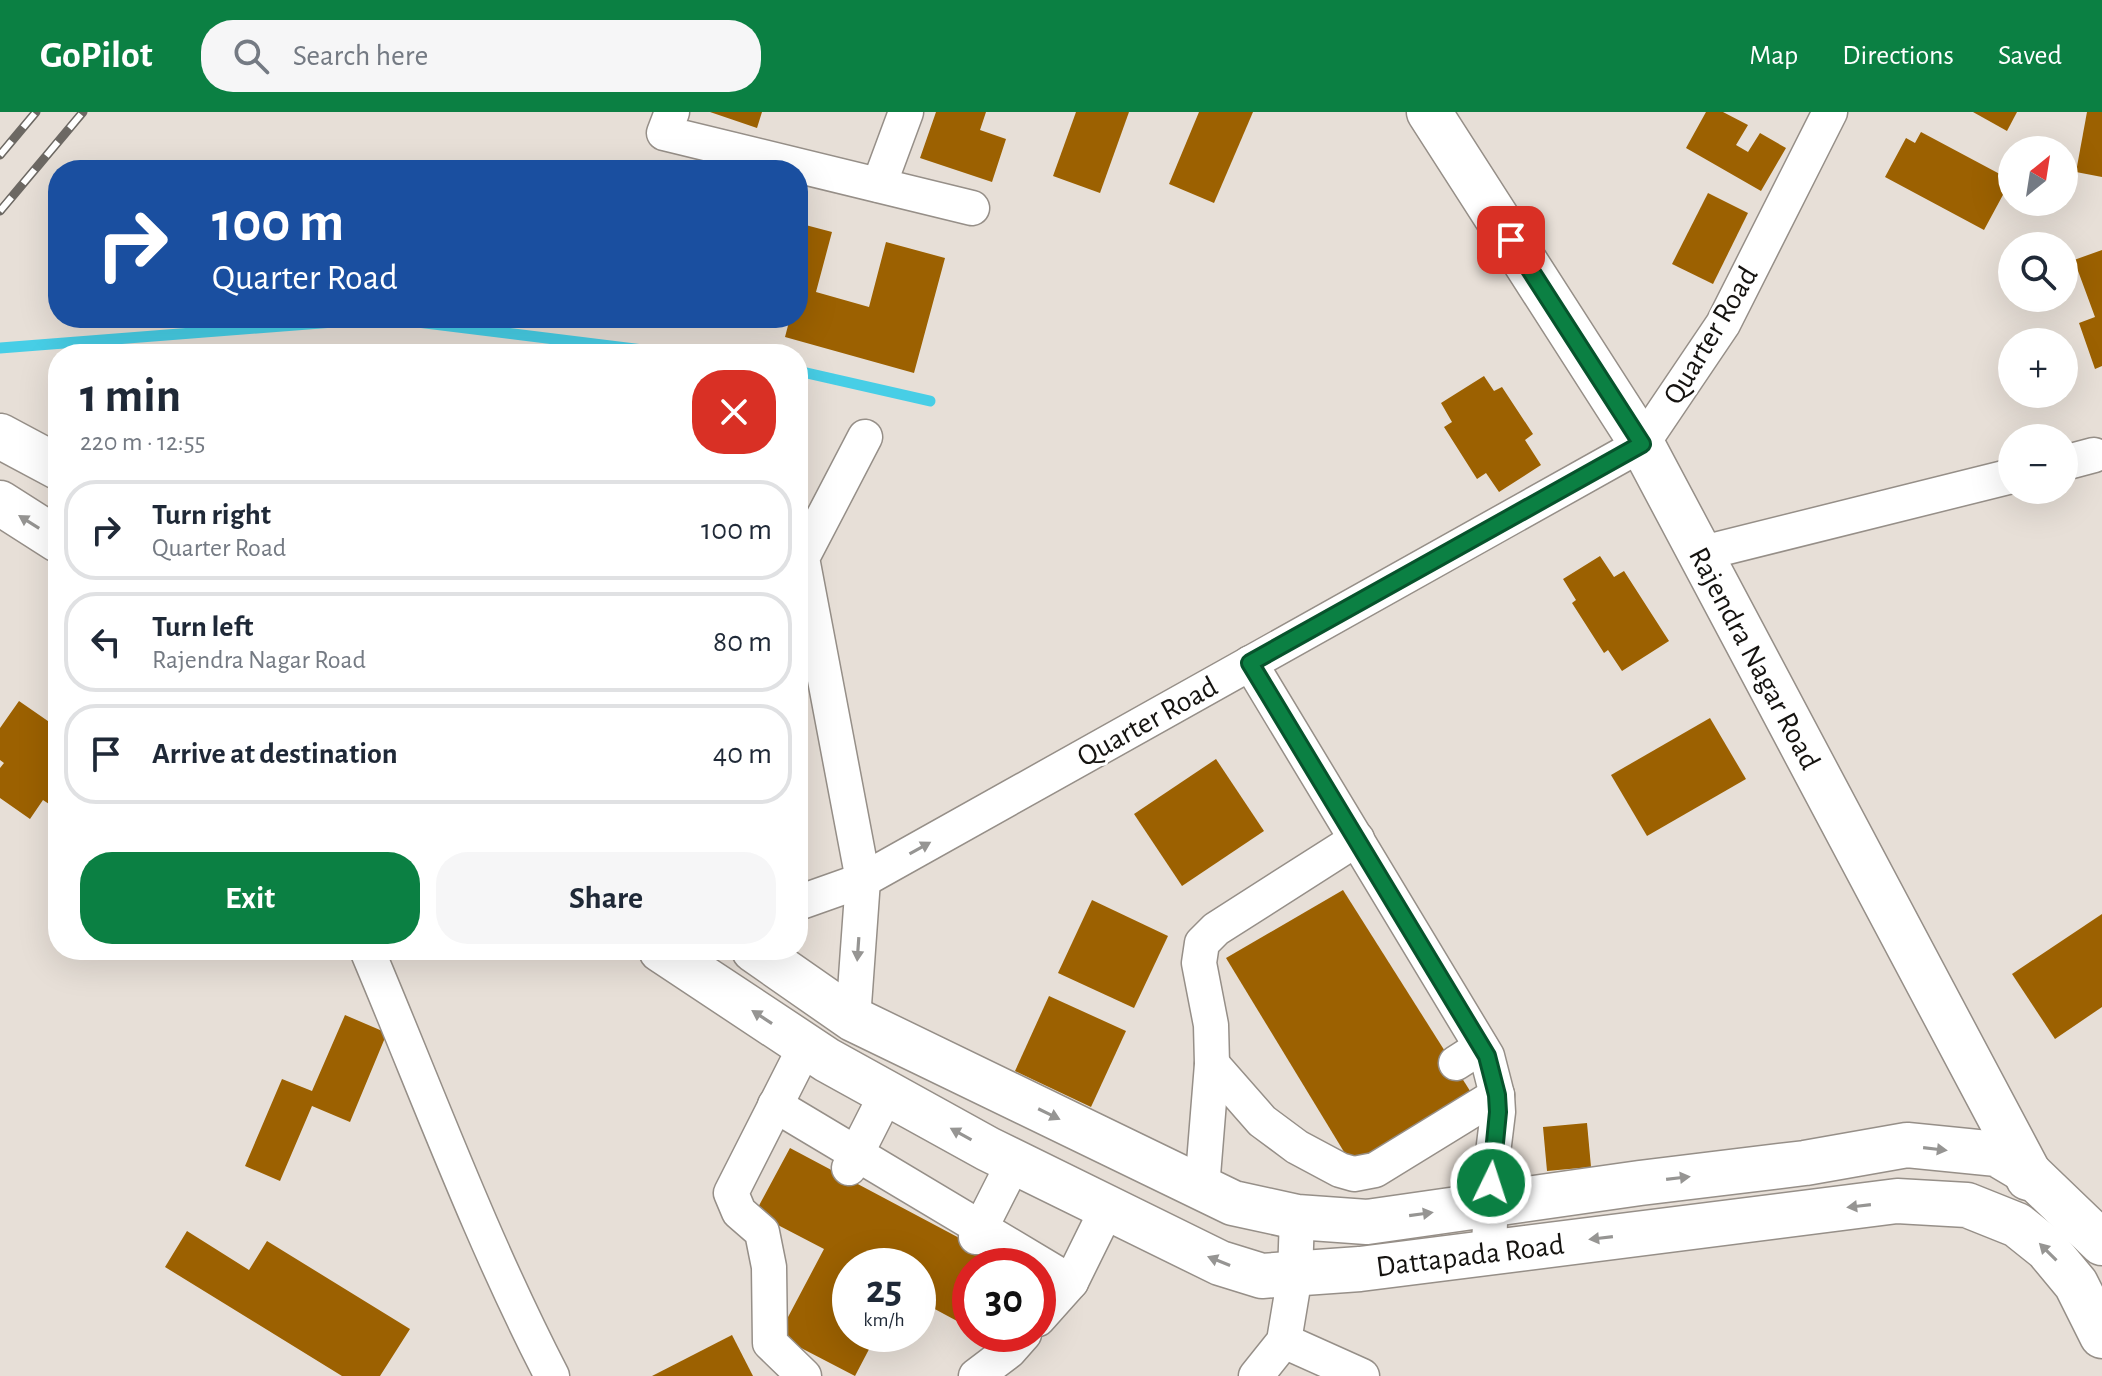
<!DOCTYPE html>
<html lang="en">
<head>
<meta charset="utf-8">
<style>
  :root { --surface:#fff; --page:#f6f6f7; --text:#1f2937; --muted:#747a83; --line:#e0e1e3; --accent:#0b8043 }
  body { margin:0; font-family:"Alegreya Sans",sans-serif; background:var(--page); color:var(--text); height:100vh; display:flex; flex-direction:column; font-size:30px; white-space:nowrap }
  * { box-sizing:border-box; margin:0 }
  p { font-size:26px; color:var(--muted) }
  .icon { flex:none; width:44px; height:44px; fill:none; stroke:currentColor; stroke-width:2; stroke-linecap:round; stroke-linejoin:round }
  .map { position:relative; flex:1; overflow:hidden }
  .sheet { position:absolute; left:48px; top:232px; width:760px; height:616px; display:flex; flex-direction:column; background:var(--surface); border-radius:32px; box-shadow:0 8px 32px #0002 }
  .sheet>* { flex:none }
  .guide { position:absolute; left:48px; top:48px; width:760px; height:168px; border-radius:32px; box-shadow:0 8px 32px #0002; background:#1a4fa0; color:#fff; overflow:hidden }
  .needle { width:52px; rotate:30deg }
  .tools { position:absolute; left:1998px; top:24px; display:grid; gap:16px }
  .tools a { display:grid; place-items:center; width:80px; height:80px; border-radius:50%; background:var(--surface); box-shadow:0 8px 32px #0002; font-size:40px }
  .speed { position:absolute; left:832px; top:1136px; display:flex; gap:16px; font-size:40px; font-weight:700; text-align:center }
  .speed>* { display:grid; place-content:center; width:104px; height:104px; border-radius:50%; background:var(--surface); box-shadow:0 8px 32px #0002; line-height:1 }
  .speed small { font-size:20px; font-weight:400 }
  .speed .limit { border:12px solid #d22; background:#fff; color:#111 }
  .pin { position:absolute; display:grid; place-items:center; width:68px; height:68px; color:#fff; margin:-34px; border-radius:16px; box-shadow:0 4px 12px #0006 }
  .me { position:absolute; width:88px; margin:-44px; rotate:4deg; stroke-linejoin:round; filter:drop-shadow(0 0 6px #0008) }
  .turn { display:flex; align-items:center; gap:28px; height:168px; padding:0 32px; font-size:36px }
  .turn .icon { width:104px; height:104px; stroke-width:2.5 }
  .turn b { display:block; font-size:56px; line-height:68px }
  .round { display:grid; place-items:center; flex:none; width:84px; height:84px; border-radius:32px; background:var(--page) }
  .head { display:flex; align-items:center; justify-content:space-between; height:136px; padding:0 32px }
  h1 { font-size:48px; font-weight:600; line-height:60px }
  .button { display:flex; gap:16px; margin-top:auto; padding:16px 32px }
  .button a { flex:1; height:92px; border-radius:32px; background:var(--accent); color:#fff; font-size:32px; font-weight:600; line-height:92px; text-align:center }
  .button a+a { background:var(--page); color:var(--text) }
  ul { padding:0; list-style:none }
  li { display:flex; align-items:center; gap:24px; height:100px; margin:0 16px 12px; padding:0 16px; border:4px solid var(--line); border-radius:32px }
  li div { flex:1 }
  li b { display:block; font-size:30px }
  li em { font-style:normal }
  header { display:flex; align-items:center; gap:48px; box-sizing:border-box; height:112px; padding:0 40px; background:var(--accent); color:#fff }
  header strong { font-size:38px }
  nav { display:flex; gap:44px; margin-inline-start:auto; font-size:28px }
  .search { width:560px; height:72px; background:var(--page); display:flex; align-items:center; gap:20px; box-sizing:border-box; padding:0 28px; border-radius:32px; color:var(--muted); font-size:30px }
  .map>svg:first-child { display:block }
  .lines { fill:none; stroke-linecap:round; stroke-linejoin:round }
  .stream { stroke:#47cee6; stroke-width:11 }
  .building { fill:#9c6101 }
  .street-casing { stroke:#968f88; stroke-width:37 }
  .secondary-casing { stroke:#968f88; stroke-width:47 }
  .street { stroke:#fff; stroke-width:34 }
  .secondary { stroke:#fff; stroke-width:44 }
  .rail-casing { stroke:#6c6863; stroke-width:9 }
  .rail { stroke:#fff; stroke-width:6; stroke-dasharray:18; stroke-linecap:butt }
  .oneway { fill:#969593 }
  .route-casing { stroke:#07532c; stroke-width:20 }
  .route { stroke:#0b8043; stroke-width:14 }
  .labels { text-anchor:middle; stroke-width:6; stroke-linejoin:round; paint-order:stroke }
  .street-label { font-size:30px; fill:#151310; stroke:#fff }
</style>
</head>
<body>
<header>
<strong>GoPilot</strong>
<div class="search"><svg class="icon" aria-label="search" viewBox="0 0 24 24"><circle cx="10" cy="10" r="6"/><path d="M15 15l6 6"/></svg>Search here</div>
<nav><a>Map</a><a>Directions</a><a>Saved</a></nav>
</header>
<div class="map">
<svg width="2102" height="1264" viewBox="0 0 2102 1264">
  <rect width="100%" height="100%" fill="#e7dfd7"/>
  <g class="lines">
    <g class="stream">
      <path d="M0 236 385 206 675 242"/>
      <path d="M798 259 930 289"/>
    </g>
  </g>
  <g class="building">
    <path d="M710 0H762L757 16Z"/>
    <path d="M936 0H986L980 18 1006 27 992 70 920 46Z"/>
    <path d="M1076 0H1129L1100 81 1053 64Z"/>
    <path d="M1199 0H1253L1214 91 1169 72Z"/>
    <path d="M1706 0H1723L1748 13 1736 33 1748 40 1760 21 1786 36 1761 79 1686 36Z"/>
    <path d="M1973 0H2017L2007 19Z"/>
    <path d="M2087 0H2102V65L2076 60Z"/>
    <path d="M1921 20 2011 68 1984 118 1885 65 1906 26 1915 31Z"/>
    <path d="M1708 81 1748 101 1713 172 1672 152Z"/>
    <path d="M798 111 832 120 816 180 869 195 886 130 945 146 914 261 785 225 790 206H798Z"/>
    <path d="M2102 138V254L2095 257 2079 211 2095 205 2074 148Z"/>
    <path d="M1484 264 1494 279 1502 275 1533 322 1525 328 1541 353 1499 380 1486 361 1477 367 1444 315 1452 310 1441 291Z"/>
    <path d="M1600 444 1614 465 1624 459 1669 529 1622 559 1608 538 1604 541 1572 491 1576 488 1563 467Z"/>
    <path d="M19 589 58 616V698L43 688 30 707 0 686V656L4 651 0 648V616Z"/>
    <path d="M1710 606 1746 667 1647 724 1611 663Z"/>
    <path d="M1216 647 1264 719 1182 774 1134 702Z"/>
    <path d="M1343 778 1472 982 1352 1053 1226 846Z"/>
    <path d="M1092 788 1168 824 1134 896 1058 861Z"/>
    <path d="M2102 802V895L2055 927 2012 862Z"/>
    <path d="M1049 884 1126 919 1091 995 1015 959Z"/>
    <path d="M345 903 387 921 350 1010 312 994 280 1069 245 1054 282 967 312 979Z"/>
    <path d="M1587 1011 1591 1055 1547 1059 1543 1015Z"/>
    <path d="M790 1036 1012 1154H970V1216L918 1188V1154H850V1222H877L855 1264 778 1224 824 1137 755 1101Z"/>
    <path d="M187 1119 249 1158 267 1129 410 1217 380 1264H342L165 1155Z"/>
    <path d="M732 1223 753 1264H652Z"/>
  </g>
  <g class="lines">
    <defs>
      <g id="street">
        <path d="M672 0 664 21 972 96"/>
        <path d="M879 73 906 0"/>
        <path d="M2064 351 2094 343"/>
        <path d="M1699 442 2012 364"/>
        <path d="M1250 551 1487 944 1497 983 1498 1000 1492 1049 1489 1140"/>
        <path d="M798 791 863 768 1642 332 1723 212 1830 0"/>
        <path d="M367 838C427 980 481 1127 552 1264"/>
        <path d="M853 907 863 768 802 446 865 325"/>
        <path d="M1456 951 1481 935"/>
        <path d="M1212 952 1262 1009 1297 1035 1340 1058 1354 1062 1375 1058 1497 983"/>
        <path d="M775 993 1071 1170"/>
        <path d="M849 1056 887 981"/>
        <path d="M1202 1076 1212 952 1211 913 1199 851 1202 831 1216 817 1357 727"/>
        <path d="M976 1125 1014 1050"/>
        <path d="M1038 1207 1071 1170 1107 1097"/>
        <path d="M1284 1229 1362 1264"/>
        <path d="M804 1264 770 1231 769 1155 762 1120 739 1100 731 1081 806 933"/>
        <path d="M976 1264 1009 1239 1024 1222"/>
        <path d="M1256 1264 1284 1229 1295 1163 1297 1105"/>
      </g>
      <g id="secondary">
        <path d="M1429 0 1642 332 2029 1061 2028 1066"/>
        <path d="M0 324 58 355"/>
        <path d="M0 391 58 428"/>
        <path d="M661 838 827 948 988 1037 1220 1151 1262 1164 1360 1157 1897 1089 1967 1093 2017 1113 2047 1137 2076 1172 2102 1224"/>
        <path d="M754 838 853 907 1233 1091 1297 1105 1367 1110 1640 1071 1805 1051 1907 1033 1997 1042 2029 1061 2102 1131"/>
      </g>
    </defs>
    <use href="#street" class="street-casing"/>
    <use href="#secondary" class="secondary-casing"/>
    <use href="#street" class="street"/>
    <use href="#secondary" class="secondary"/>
    <defs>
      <g id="rail">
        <path d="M0 43 36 0"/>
        <path d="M0 99 83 0"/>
      </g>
    </defs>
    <use href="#rail" class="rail-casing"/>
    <use href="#rail" class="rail"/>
  </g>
  <defs><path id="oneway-solid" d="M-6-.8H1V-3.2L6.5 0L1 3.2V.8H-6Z" transform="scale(2)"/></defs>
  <g class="oneway">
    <use href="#oneway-solid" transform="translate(29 410) rotate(-148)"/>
    <use href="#oneway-solid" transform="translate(920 736) rotate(-29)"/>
    <use href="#oneway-solid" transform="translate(858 837) rotate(94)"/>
    <use href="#oneway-solid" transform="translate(762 905) rotate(-147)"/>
    <use href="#oneway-solid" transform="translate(1049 1002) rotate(26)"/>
    <use href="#oneway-solid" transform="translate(961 1022) rotate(-151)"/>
    <use href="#oneway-solid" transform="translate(1935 1037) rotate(7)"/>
    <use href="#oneway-solid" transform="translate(1678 1066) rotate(-7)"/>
    <use href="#oneway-solid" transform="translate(1859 1094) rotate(173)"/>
    <use href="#oneway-solid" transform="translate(1421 1102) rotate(-8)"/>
    <use href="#oneway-solid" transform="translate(1601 1126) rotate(173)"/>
    <use href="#oneway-solid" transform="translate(2048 1140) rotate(-135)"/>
    <use href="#oneway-solid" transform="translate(1219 1149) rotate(-158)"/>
  </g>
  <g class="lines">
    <defs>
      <path id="route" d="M1491 1071 1498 1000 1497 983 1487 944 1250 551 1642 332 1511 128"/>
    </defs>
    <use href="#route" class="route-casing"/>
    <use href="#route" class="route"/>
  </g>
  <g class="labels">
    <g class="street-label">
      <text transform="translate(1710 223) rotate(-59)" y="10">Quarter Road</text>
      <text transform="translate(1755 546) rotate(62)" y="10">Rajendra Nagar Road</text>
      <text transform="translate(1147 609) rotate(-29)" y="10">Quarter Road</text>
      <text transform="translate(1470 1143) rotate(-7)" y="10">Dattapada Road</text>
    </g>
  </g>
</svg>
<div class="tools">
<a><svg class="needle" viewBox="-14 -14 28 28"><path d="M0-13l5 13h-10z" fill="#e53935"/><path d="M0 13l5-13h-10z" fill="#747a83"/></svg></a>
<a><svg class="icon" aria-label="search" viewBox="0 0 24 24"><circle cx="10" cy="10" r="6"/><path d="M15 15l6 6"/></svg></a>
<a>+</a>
<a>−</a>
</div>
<div class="speed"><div>25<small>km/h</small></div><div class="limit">30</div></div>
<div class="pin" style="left:1511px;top:128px;background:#d93025"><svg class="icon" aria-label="arrive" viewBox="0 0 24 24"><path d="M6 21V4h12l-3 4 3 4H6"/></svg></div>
<svg class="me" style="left:1491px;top:1071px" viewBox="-20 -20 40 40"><circle r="17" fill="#0b8043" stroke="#fff" stroke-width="3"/><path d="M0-11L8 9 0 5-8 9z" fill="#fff"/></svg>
<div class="guide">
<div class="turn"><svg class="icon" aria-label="right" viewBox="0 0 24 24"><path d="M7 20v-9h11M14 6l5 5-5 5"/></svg><div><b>100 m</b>Quarter Road</div></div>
</div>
<section class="sheet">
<div class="head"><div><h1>1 min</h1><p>220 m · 12:55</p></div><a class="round" style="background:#d93025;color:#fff"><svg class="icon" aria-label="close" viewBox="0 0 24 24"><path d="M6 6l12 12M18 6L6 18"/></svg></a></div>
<ul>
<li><svg class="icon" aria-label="right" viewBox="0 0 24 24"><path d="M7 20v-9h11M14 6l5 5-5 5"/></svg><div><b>Turn right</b><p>Quarter Road</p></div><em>100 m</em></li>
<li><svg class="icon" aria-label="left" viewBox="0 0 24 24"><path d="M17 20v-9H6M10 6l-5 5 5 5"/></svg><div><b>Turn left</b><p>Rajendra Nagar Road</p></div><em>80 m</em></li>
<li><svg class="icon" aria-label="arrive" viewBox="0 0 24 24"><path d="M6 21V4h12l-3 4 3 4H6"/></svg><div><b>Arrive at destination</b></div><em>40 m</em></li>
</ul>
<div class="button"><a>Exit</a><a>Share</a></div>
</section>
</div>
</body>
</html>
